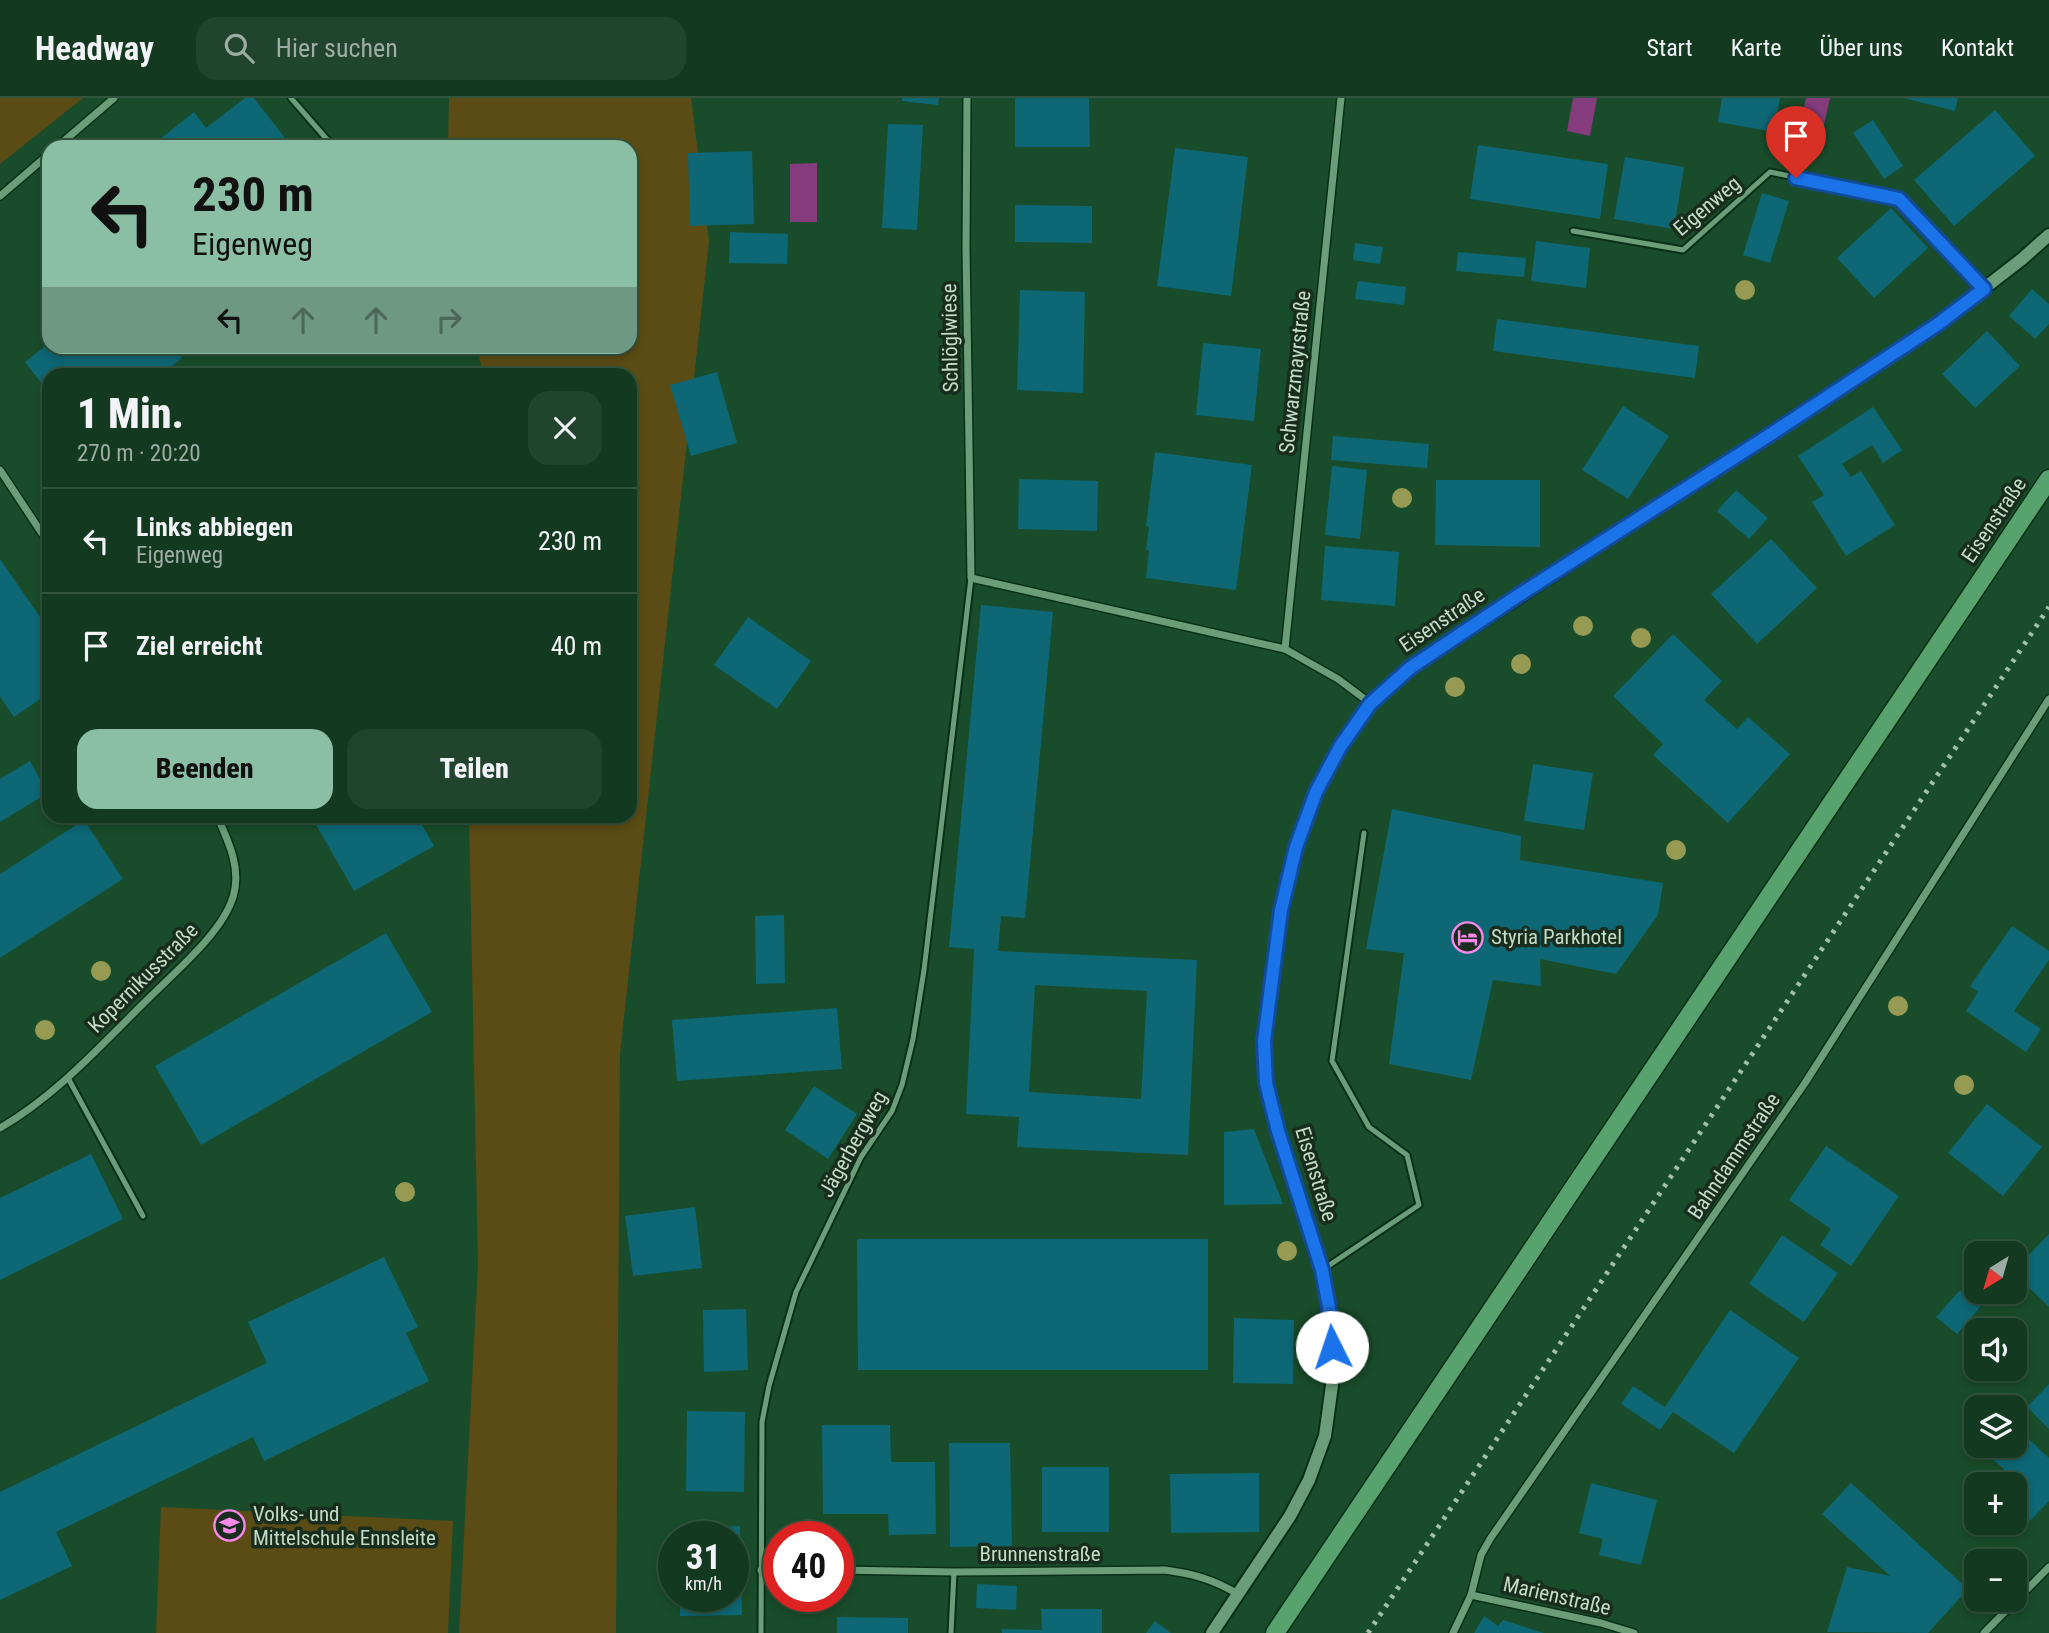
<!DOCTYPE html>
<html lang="de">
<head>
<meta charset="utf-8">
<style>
  :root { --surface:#133920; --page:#20442d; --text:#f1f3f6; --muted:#9daca5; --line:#32533e; --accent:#8abfa5 }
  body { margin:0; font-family:"Roboto Condensed",sans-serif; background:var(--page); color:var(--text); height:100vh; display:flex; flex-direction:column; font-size:26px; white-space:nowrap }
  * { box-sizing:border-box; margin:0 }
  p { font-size:23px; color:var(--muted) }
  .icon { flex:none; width:38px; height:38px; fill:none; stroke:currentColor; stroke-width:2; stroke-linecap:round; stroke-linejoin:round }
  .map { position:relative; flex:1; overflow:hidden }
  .drawer { position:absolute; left:42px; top:270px; width:595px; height:455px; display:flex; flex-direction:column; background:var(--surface); border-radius:21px; box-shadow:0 4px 10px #0003,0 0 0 2px var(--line) }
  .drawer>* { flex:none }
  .hud { position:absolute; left:42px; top:42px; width:595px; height:214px; border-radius:21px; box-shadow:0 4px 10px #0003,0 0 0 2px var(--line); background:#8abfa5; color:#111; overflow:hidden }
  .needle { width:46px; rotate:217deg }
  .tools { position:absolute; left:1964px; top:1143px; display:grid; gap:14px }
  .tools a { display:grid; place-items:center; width:63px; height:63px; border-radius:14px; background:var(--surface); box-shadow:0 4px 10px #0003,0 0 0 2px var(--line); font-size:35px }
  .speed { position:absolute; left:658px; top:1423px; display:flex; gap:14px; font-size:35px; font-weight:700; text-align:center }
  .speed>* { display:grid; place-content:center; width:91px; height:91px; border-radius:50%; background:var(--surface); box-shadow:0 4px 10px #0003,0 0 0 2px var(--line); line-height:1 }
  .speed small { font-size:18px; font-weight:400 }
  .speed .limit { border:10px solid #d22; background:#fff; color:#111 }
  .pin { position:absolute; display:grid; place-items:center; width:60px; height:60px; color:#fff; margin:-72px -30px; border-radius:50% 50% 50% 0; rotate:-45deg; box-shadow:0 0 7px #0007 }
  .pin .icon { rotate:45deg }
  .me { position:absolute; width:77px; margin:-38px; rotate:356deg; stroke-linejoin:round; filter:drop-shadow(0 0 5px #0008) }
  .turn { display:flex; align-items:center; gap:24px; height:147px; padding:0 35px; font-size:32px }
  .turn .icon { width:91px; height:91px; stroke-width:2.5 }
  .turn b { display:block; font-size:49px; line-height:60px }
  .lanes { display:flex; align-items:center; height:66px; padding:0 35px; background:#0003; justify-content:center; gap:35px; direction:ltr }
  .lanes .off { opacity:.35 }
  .round { display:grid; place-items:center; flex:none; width:74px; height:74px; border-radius:21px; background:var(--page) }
  .summary { display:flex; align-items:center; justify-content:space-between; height:119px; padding:0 35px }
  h1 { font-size:42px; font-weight:800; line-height:52px }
  .button { display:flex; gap:14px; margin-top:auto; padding:14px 35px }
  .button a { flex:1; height:80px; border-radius:21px; background:var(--accent); color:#111; font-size:28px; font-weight:800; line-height:80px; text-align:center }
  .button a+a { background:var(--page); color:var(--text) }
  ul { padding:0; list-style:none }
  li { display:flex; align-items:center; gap:21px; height:105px; padding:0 35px; border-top:2px solid var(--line) }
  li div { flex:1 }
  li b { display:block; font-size:26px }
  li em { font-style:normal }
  header { display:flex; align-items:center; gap:42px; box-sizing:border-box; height:98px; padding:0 35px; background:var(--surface); border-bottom:2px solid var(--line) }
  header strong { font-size:33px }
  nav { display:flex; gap:38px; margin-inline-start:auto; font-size:24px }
  .search { width:490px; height:63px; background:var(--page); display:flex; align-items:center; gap:18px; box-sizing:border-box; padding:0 24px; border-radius:21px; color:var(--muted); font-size:26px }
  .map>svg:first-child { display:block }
  .green { fill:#5b4b14 }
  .water { fill:#853c7d }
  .building { fill:#0d6775; fill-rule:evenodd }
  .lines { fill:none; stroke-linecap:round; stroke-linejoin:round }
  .service-casing { stroke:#083017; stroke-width:9 }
  .minor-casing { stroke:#083017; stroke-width:10 }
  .tertiary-casing { stroke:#083017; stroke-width:16 }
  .primary-casing { stroke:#083017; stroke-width:21 }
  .service { stroke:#6b9e78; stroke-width:5 }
  .minor { stroke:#6b9e78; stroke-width:7 }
  .tertiary { stroke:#6b9e78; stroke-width:12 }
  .primary { stroke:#58a26e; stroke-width:18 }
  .rail { stroke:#a2c1a9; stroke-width:5; stroke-dasharray:3.5 7; stroke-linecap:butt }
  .tree { fill:#969a52 }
  .route-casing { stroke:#114b97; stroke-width:18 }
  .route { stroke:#1a73e8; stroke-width:12 }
  .labels { text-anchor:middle; stroke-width:7; stroke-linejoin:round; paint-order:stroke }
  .street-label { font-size:21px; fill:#c2dcc7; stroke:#182d1d }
  .poi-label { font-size:21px; fill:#c2dcc7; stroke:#182d1d; text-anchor:start }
</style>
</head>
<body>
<header>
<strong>Headway</strong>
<div class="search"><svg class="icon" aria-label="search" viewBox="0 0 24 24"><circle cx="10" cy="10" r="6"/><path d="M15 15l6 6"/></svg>Hier suchen</div>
<nav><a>Start</a><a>Karte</a><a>Über uns</a><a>Kontakt</a></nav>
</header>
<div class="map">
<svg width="2049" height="1535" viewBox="0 0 2049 1535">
  <rect width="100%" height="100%" fill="#194c2a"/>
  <g class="green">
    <path d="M0 0H83L0 66Z"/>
    <path d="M449 0H691L709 143 620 956 616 1535H459L478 1167 469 718H630V276H483L477 249 630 248V49H448Z"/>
    <path d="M161 1409 453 1423 448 1535H156Z"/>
  </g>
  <g class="water">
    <path d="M1573 0H1597L1590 38 1567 33Z"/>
    <path d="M1806 0H1830L1821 40 1798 36Z"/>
    <path d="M817 65V124H790V66Z"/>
  </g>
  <g class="building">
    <path d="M245 0H254L292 49H150L194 14 206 30Z"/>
    <path d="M902 0H939L938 7 902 3Z"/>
    <path d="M1015 0H1089L1090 49H1015Z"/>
    <path d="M1722 0H1780L1774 34 1718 24Z"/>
    <path d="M1904 0H1958L1955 13Z"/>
    <path d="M1995 12 2035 58 1954 128 1914 82Z"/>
    <path d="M1873 22 1903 68 1884 81 1853 35Z"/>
    <path d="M888 26 923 27 917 132 882 130Z"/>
    <path d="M1478 47 1608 66 1600 121 1470 101Z"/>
    <path d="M1175 50 1248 59 1231 198 1157 188Z"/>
    <path d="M752 53 754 126 690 128 688 55Z"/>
    <path d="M1625 59 1684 69 1674 131 1614 121Z"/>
    <path d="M1762 95 1789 103 1770 165 1743 157Z"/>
    <path d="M1015 107 1092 108V145L1015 144Z"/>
    <path d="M1891 110 1928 150 1874 200 1837 160Z"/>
    <path d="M730 134 788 136 787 166 729 165Z"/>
    <path d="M1536 143 1590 150 1586 190 1531 183Z"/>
    <path d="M1355 145 1383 149 1380 166 1353 162Z"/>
    <path d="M1458 154 1526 160 1524 179 1456 173Z"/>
    <path d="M1358 183 1406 189 1404 207 1355 201Z"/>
    <path d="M2032 191 2049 206V226L2035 241 2009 218Z"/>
    <path d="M1020 192 1085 194 1083 295 1017 292Z"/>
    <path d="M1497 221 1699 248 1695 280 1493 253Z"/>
    <path d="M1987 233 2020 268 1975 310 1942 276Z"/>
    <path d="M49 245V248H172L182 260 162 276H49V295L25 264Z"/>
    <path d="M1203 245 1261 251 1254 323 1196 317Z"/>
    <path d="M717 274 737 345 691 358 670 287Z"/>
    <path d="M1623 308 1669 338 1628 401 1582 372Z"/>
    <path d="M1873 309 1902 352 1883 365 1872 347 1842 366 1851 379 1861 373 1895 427 1846 458 1812 404 1824 397 1798 358Z"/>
    <path d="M1333 338 1429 346 1427 370 1331 362Z"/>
    <path d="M1155 354 1252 367 1236 492 1146 480 1149 452H1146L1149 429 1146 428Z"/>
    <path d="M1332 368 1367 372 1360 441 1325 437Z"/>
    <path d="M1019 381 1098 383 1097 433 1018 431Z"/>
    <path d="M1436 382H1540V449L1435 447Z"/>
    <path d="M1736 392 1768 420 1749 441 1717 413Z"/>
    <path d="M1771 441 1817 490 1757 546 1711 496Z"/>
    <path d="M1325 448 1399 454 1395 508 1321 502Z"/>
    <path d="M0 461 49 532V595L14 619 0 599Z"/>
    <path d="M981 507 1053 514 1025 820 1001 818 998 853 1197 862 1188 1057 1017 1049 1019 1019 966 1016 974 851 949 849ZM1035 887 1147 893 1141 1001 1029 994Z"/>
    <path d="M748 519 811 563 777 611 714 567Z"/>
    <path d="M1673 536 1722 583 1704 602 1737 631 1748 619 1790 656 1728 725 1653 657 1663 646 1613 598Z"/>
    <path d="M30 663 48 695 0 724V681Z"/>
    <path d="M1533 666 1593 675 1584 732 1524 723Z"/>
    <path d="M1392 711 1521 738 1520 762 1663 785 1658 817 1616 876 1540 861 1541 888 1493 882 1471 982 1389 966 1404 855 1366 851Z"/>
    <path d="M311 718H417L434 748 354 793Z"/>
    <path d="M84 722 123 781 0 860V776Z"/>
    <path d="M784 817 785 885 756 886 755 818Z"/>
    <path d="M2012 828 2049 853V862L2014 913 2041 931 2026 954 1966 913 1978 894 1970 888Z"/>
    <path d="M386 835 432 914 201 1047 155 968Z"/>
    <path d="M837 910 842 971 677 983 672 922Z"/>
    <path d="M814 988 857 1016 828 1061 785 1032Z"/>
    <path d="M1987 1006 2042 1049 2003 1098 1948 1055Z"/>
    <path d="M1254 1031 1283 1106 1224 1107V1034Z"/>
    <path d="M1826 1048 1899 1098 1851 1168 1820 1147 1831 1131 1789 1102Z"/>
    <path d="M91 1056 123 1121 0 1182V1100Z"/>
    <path d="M695 1109 702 1170 633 1178 625 1118Z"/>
    <path d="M2049 1136V1209L2014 1175V1172Z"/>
    <path d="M1782 1137 1838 1175 1804 1224 1749 1186Z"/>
    <path d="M857 1141H1208V1272H858Z"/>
    <path d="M384 1159 418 1229 406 1235 429 1283 264 1363 253 1339 56 1434 72 1468 0 1502V1394L267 1265 248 1224Z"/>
    <path d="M1960 1192 1980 1209 1957 1236 1936 1219Z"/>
    <path d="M746 1211 748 1272 704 1274 703 1212Z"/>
    <path d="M1730 1212 1799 1260 1734 1355 1673 1314 1660 1332 1621 1306 1633 1288 1665 1309Z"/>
    <path d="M1234 1220 1294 1222 1293 1286 1233 1285Z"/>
    <path d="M2049 1286V1331L2027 1309Z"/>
    <path d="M687 1313 745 1314 744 1394 686 1393Z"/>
    <path d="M822 1327H890L891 1364H935L936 1436 889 1437 888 1416H823Z"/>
    <path d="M2014 1327 2049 1360V1403L2030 1423 2014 1408V1386H1990L2004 1371 1984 1354 1989 1348H2014Z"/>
    <path d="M949 1345H1010L1012 1448 950 1449Z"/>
    <rect x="1042" y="1369" width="67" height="65"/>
    <path d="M1259 1375V1434L1171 1435 1170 1376Z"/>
    <path d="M1591 1385 1657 1402 1641 1467 1599 1457 1603 1441 1579 1435Z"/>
    <path d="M1851 1385 1968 1491 1928 1535 1827 1534 1847 1469 1890 1478 1822 1416Z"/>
    <path d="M740 1428 742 1517 680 1518V1498H733V1438H678V1430Z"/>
    <path d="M977 1486 1017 1488 1016 1512 976 1510Z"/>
    <path d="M1041 1511H1102V1535H1002V1531L1042 1532Z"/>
    <path d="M1484 1518 1498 1528 1503 1522 1544 1535H1474Z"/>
    <path d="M837 1519 908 1520V1535H837Z"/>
    <path d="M1155 1523 1171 1535H1146Z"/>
  </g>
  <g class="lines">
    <defs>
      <g id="service">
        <path d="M291 0 331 46 341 49"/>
        <path d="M1573 133 1683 152 1770 74 1899 101 1984 190"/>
        <path d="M68 980 143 1118"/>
        <path d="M1322 1172 1419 1107 1407 1057 1369 1029 1332 963 1364 735"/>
        <path d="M761 1535 762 1324 769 1288 796 1194 861 1059 892 1013 902 987 913 941 924 872 971 480"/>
        <path d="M951 1535 954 1474"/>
      </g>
      <g id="minor">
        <path d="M967 0 966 150 971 480 1285 551 1338 581 1370 605"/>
        <path d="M57 49 114 0"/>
        <path d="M0 98 49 56"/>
        <path d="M0 372 49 446"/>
        <path d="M1285 551 1341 0"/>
        <path d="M0 1030C57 997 102 946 148 901 175 874 222 835 233 799 242 771 228 742 217 718"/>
        <path d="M761 1472H779"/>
        <path d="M838 1472 954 1474 1165 1472C1194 1476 1212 1481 1238 1496"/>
        <path d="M1471 1497 1601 1525 1634 1535"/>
        <path d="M1453 1535 1471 1497 1481 1457 1490 1441 1805 985 2049 601"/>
        <path d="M1984 1535 2049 1469"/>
      </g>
      <path id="tertiary" d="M1212 1535 1290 1418 1309 1382 1325 1338 1332 1287 1329 1209 1322 1172 1278 1033 1266 985 1264 944 1281 812 1296 749 1316 694 1340 648 1370 605 1410 570 1938 226 2022 161 2049 137"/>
      <path id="primary" d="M1275 1535 2049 381"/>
    </defs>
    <use href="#service" class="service-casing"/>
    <use href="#minor" class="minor-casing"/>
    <use href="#tertiary" class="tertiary-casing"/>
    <use href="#primary" class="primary-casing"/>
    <use href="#service" class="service"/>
    <use href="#minor" class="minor"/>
    <use href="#tertiary" class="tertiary"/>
    <use href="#primary" class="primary"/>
    <path class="rail" d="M1368 1535 2049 509"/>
  </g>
  <g class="tree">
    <circle cx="1745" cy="192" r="10"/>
    <circle cx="1402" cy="400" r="10"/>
    <circle cx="1583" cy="528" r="10"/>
    <circle cx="1641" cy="540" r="10"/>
    <circle cx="1521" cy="566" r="10"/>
    <circle cx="1455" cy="589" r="10"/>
    <circle cx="1676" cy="752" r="10"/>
    <circle cx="101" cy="873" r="10"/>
    <circle cx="1898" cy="908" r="10"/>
    <circle cx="45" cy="932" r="10"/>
    <circle cx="1964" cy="987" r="10"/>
    <circle cx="405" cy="1094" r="10"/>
    <circle cx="1287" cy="1153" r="10"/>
  </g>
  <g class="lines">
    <defs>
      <path id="route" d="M1332 1249 1329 1209 1322 1172 1278 1033 1266 985 1264 943 1281 812 1296 749 1316 694 1340 649 1370 606 1410 570 1519 497 1768 338 1938 226 1984 191 1899 101 1796 80"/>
    </defs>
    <use href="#route" class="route-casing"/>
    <use href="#route" class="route"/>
  </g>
  <defs>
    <symbol id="hotel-ring" viewBox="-11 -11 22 22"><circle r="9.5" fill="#182d1d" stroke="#f888ea" stroke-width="1.5"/><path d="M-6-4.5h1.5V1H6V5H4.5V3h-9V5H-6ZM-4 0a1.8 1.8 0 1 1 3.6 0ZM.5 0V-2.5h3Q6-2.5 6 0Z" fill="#f888ea"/></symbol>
    <symbol id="school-ring" viewBox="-11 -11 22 22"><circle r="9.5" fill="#182d1d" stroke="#f888ea" stroke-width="1.5"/><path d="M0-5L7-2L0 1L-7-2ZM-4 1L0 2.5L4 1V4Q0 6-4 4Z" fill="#f888ea"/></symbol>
  </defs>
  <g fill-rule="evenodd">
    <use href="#hotel-ring" x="1450" y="822" width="35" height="35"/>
    <use href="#school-ring" x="212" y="1410" width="35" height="35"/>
  </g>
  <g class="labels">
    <g class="street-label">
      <text transform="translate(1707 108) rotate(-40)" y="7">Eigenweg</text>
      <text transform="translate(950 240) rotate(-91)" y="7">Schlöglwiese</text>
      <text transform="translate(1295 274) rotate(-84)" y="7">Schwarzmayrstraße</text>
      <text transform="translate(1994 422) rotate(-56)" y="7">Eisenstraße</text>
      <text transform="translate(1442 522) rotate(-34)" y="7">Eisenstraße</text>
      <text transform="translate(143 880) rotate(-45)" y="7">Kopernikusstraße</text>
      <text transform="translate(853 1046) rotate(-61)" y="7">Jägerbergweg</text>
      <text transform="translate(1734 1058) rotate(-56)" y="7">Bahndammstraße</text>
      <text transform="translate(1316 1076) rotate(73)" y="7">Eisenstraße</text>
      <text x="1040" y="1463">Brunnenstraße</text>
      <text transform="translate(1557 1498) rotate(13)" y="7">Marienstraße</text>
    </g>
    <g class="poi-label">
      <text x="1491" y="846">Styria Parkhotel</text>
      <text x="253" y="1423">Volks- und<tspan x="253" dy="24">Mittelschule Ennsleite</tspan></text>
    </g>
  </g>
</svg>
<div class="tools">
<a><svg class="needle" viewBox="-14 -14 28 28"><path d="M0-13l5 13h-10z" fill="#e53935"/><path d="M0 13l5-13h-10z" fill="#9daca5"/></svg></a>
<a><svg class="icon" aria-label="sound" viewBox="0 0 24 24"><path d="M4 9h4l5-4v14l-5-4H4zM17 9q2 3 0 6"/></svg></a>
<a><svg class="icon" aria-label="layers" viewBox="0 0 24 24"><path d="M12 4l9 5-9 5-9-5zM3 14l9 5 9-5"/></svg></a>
<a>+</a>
<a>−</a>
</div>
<div class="speed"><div>31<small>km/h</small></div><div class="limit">40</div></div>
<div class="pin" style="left:1796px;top:80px;background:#d93025"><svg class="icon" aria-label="arrive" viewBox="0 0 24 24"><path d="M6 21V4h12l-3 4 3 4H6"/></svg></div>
<svg class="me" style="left:1332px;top:1249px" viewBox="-20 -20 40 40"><circle r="19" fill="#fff"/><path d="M0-13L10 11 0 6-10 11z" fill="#1a73e8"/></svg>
<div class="hud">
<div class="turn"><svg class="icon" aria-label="left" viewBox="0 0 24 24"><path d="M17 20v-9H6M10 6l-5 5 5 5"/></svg><div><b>230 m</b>Eigenweg</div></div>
<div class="lanes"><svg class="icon" aria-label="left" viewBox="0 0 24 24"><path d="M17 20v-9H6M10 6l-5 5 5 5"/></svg><svg class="icon off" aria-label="ahead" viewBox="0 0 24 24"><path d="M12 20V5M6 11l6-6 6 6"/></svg><svg class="icon off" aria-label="ahead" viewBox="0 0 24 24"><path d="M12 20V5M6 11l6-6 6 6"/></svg><svg class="icon off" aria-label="right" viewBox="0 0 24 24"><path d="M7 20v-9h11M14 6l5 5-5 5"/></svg></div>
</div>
<section class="drawer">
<div class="summary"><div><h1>1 Min.</h1><p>270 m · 20:20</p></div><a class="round"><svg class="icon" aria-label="close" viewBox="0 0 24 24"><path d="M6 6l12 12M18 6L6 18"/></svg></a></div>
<ul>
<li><svg class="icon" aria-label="left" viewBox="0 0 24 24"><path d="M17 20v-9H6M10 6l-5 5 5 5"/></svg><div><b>Links abbiegen</b><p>Eigenweg</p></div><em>230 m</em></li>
<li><svg class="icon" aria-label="arrive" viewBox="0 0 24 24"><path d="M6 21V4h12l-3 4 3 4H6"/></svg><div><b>Ziel erreicht</b></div><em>40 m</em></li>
</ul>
<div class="button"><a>Beenden</a><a>Teilen</a></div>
</section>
</div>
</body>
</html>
